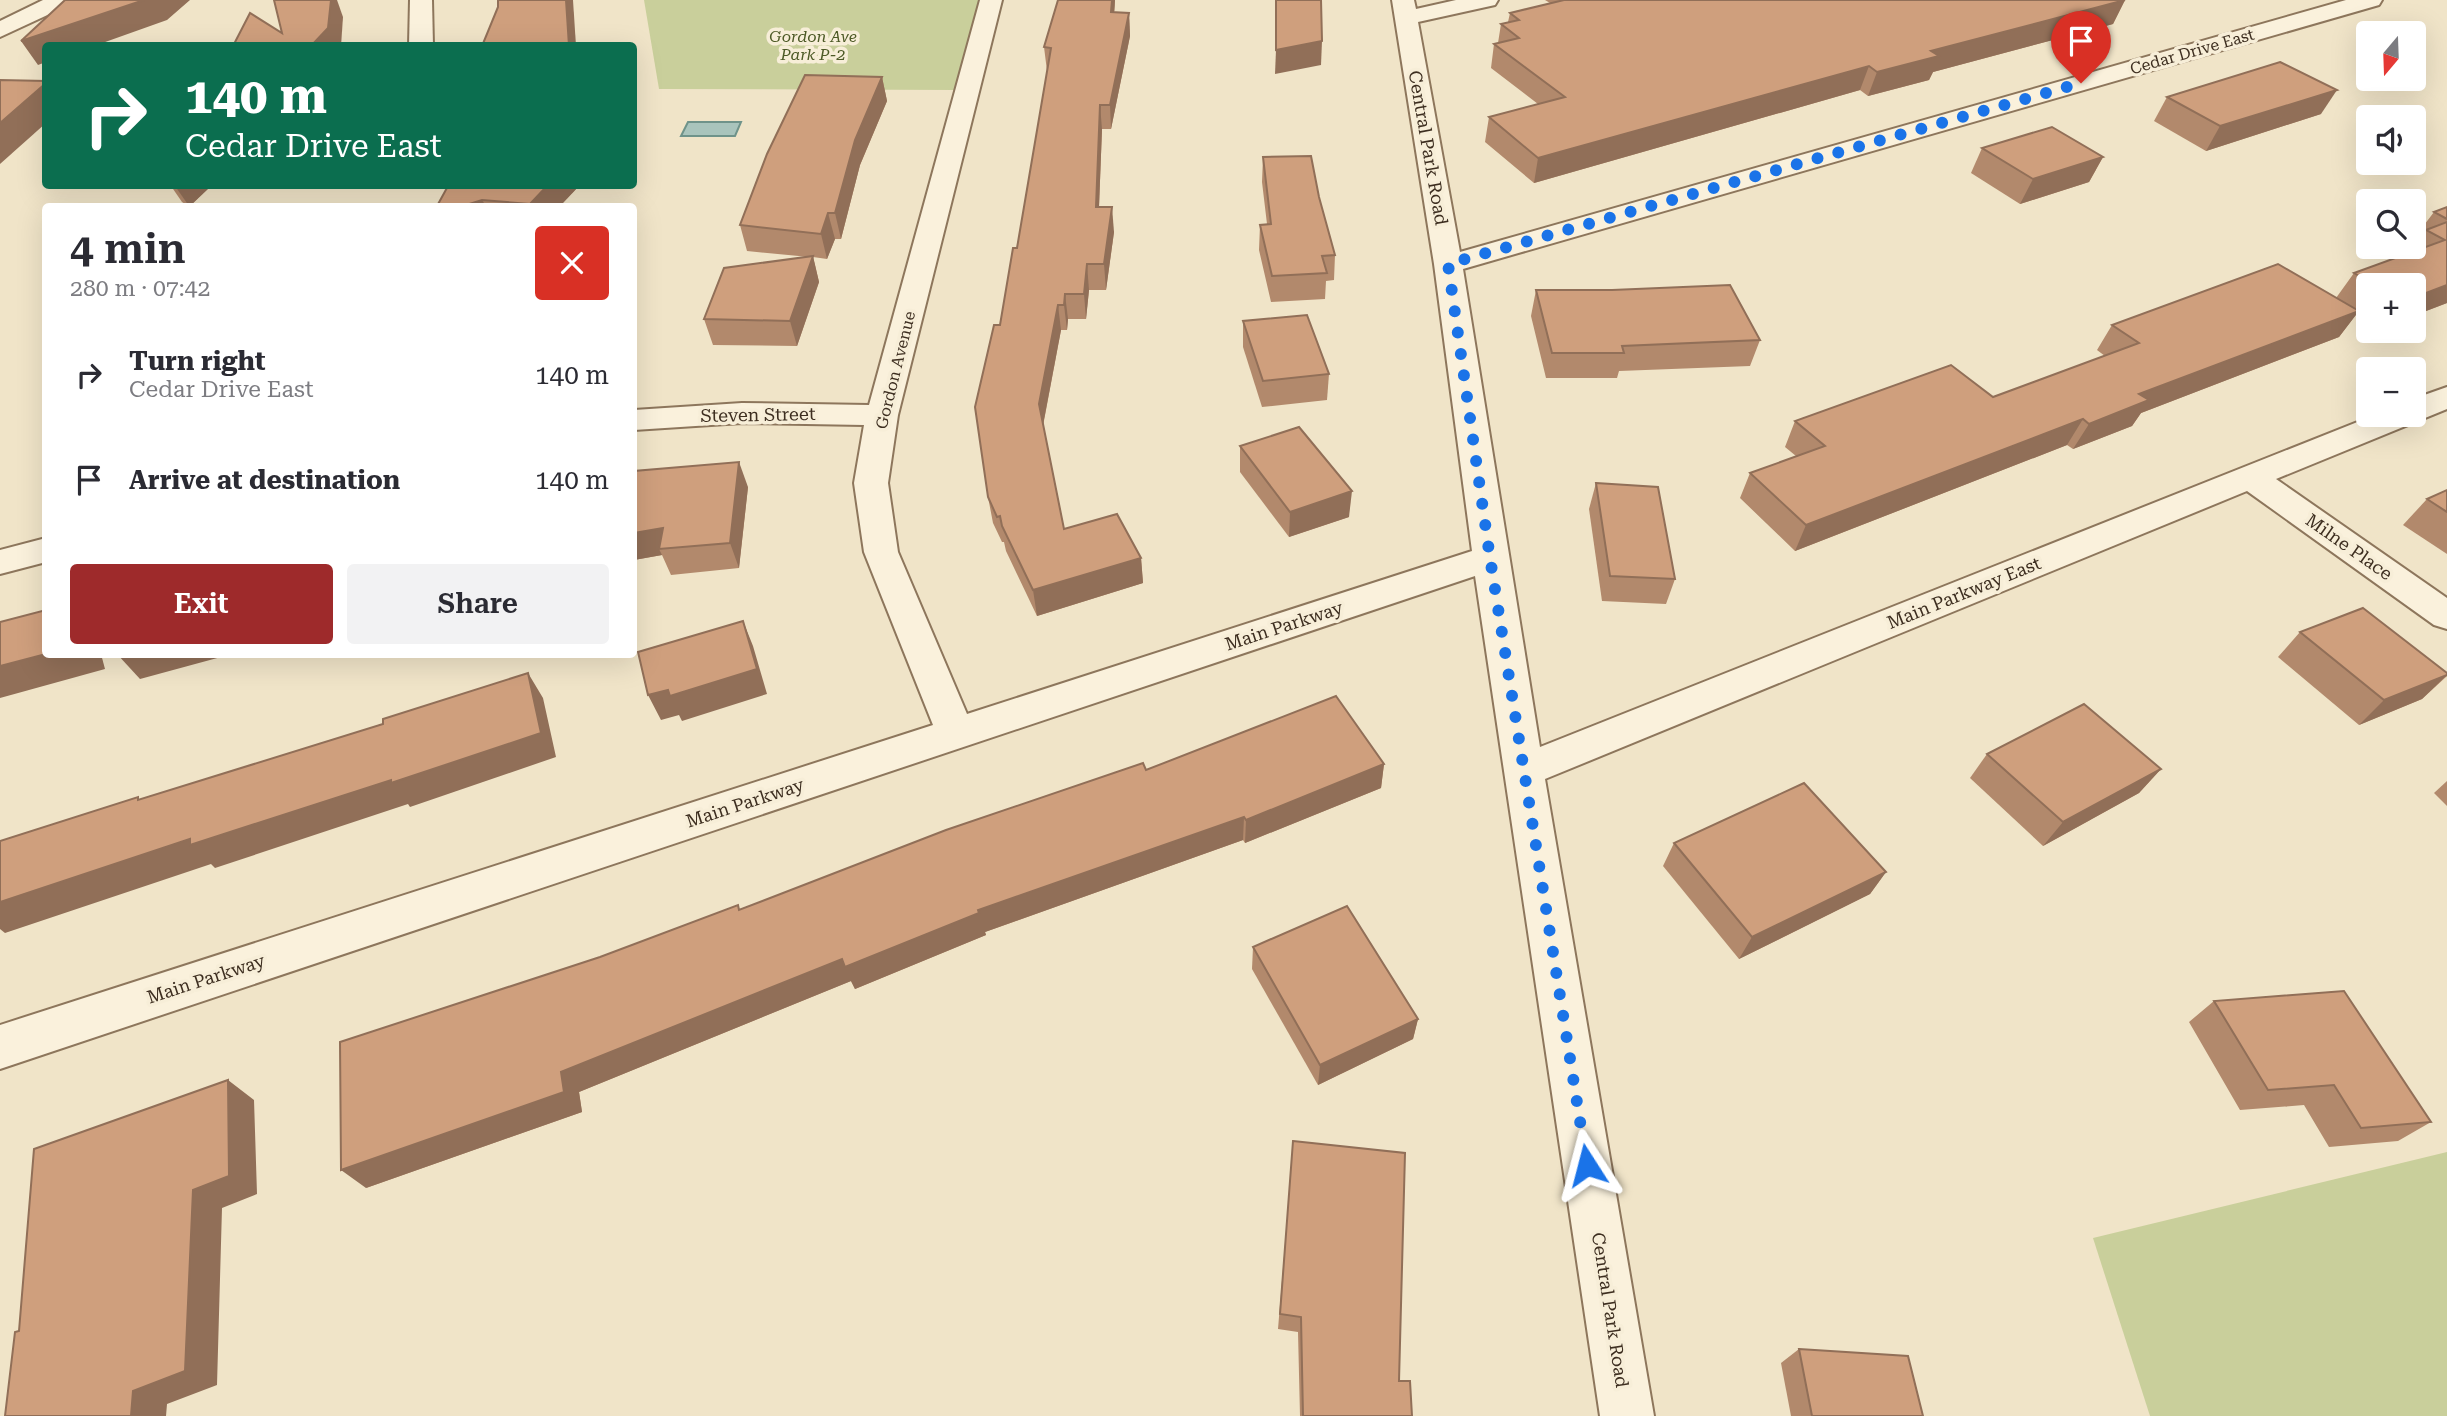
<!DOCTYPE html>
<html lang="en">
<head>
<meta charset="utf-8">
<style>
  :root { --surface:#fff; --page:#f2f2f3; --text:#2b2b33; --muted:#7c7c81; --accent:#9e2a2b }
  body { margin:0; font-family:"Roboto Serif",serif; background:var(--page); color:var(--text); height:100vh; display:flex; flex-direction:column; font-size:26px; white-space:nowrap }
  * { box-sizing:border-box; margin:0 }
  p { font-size:23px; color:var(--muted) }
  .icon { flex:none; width:38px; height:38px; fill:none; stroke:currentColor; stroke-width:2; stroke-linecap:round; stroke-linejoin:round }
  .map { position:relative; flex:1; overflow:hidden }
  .side { position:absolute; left:42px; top:203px; width:595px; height:455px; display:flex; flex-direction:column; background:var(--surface); border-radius:7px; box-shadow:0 7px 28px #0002 }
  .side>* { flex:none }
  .banner { position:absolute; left:42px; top:42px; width:595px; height:147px; border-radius:7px; box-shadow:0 7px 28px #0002; background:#0b6e4f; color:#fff; overflow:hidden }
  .needle { width:46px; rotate:199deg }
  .controls { position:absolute; left:2356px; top:21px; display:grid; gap:14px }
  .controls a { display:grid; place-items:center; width:70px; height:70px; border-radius:7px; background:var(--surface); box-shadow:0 7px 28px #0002; font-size:35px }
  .pin { position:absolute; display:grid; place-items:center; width:60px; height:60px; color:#fff; margin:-72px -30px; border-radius:50% 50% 50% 0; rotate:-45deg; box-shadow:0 0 7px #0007 }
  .pin .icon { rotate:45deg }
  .me { position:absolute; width:77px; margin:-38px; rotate:351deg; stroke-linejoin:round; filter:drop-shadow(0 0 5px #0008) }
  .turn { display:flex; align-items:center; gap:24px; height:147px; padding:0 28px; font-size:32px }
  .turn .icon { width:91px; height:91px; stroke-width:2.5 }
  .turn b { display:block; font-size:49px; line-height:60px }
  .round { display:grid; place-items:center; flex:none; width:74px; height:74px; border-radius:7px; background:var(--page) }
  .headline { display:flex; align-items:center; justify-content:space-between; height:119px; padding:0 28px }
  h1 { font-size:42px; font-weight:600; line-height:52px }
  .action { display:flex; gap:14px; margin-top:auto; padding:14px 28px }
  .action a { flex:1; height:80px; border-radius:7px; background:var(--accent); color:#fff; font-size:28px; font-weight:600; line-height:80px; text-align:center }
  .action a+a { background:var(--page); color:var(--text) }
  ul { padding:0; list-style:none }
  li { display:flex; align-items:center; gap:21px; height:105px; padding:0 28px }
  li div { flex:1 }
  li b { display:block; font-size:26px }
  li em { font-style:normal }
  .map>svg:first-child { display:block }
  .green { fill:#c9cf9b }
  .water { fill:#a9c4bc; stroke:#6f938a; stroke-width:2 }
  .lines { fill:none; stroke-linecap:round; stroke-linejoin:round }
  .minor-casing { stroke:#8d765c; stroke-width:4 }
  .minor { fill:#faf1dc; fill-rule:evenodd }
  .wall { fill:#b2896c }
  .shaded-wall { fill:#916f58 }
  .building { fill:#cf9f7d; stroke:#916f58; stroke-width:2 }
  .route { stroke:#1a73e8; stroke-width:12; stroke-dasharray:0 21.6 }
  .labels { text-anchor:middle; stroke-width:7; stroke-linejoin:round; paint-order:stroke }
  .far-park-label { font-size:16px; font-style:italic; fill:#4d5a26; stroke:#f7eed8 }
  .far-street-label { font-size:16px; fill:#3d2e20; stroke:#f7eed8 }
  .street-label { font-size:18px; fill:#3d2e20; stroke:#f7eed8 }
</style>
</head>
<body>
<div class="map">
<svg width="2447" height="1416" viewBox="0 0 2447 1416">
  <rect width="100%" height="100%" fill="#f0e4c8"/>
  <g class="green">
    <path d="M644 0H982L956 90 659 89Z"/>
    <path d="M2447 1152V1416H2150L2093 1238Z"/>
  </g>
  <path class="water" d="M688 122H741L735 136H681Z"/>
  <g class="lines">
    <defs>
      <g id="minor">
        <path d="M43 0H72L69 5 0 37V21Z"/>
        <path d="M410 0H432L433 46H409Z"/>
        <path d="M980 0H1002L898 415 888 483 898 552 967 714 1472 551 1434 264 1392 0H1414L1416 9 1456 0H1498L1495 5 1418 22 1460 252 2346 0H2382L2379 5 1463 269 1540 747 2375 415H2413V399L2447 387V409L2276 479 2447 598V629L2434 625 2247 491 1545 779 1654 1416H1600L1475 576 0 1069V1025L933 725 864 552 854 483 864 425 742 423 634 430V410L742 403 869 405Z"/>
        <path d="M46 538V562L0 574V550Z"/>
      </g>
    </defs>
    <use href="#minor" class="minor-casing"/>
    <use href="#minor" class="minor"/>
  </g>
  <g class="wall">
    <path d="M1058 0H1115L1114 12 1129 13 1130 36 1111 129H1102L1099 207 1114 232 1106 290H1089L1086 319H1068L1067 330H1061L1043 426 1064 529 1141 558 1143 583 1037 616 1006 551 1004 542H1002L993 523 988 497 1000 325 1017 248 1047 71 1044 47Z"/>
    <path d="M1545 0H2125L2113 24 1933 72 1929 80 1868 96 1860 90 1534 183 1485 142 1489 117 1538 104 1491 68 1494 44 1498 43 1501 24 1508 22 1510 13 1550 3Z"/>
    <path d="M882 77 887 101 860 165 841 239H835L827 259 813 257 819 282 797 346 713 345 704 319 809 257 747 251 740 225Z"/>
    <path d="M2167 97 2321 114 2206 151 2154 121Z"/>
    <path d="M1982 148 2103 157 2089 182 2020 204 1971 173Z"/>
    <path d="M1263 157 1319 197 1335 255 1334 280 1326 281 1325 299 1271 302 1259 250 1260 225 1267 224 1262 182Z"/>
    <path d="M171 186H211L190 206H188L182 202Z"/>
    <path d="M448 186H579L560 206H437Z"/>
    <path d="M2447 207V303L2413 316V285H2368V318L2358 312 2339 337 2141 413 2132 426 2073 449 2067 445 1795 551 1740 498 1750 473 1796 456 1785 447 1795 421 1993 397 2105 356 2097 350 2112 325 2336 298 2354 273 2409 253 2419 239 2415 237 2434 212Z"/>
    <path d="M1536 290 1760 340 1750 366 1619 371 1617 378H1546L1531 316Z"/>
    <path d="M1243 321 1329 374 1327 400 1262 407 1243 347Z"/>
    <path d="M1240 446 1349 517 1289 537 1240 472Z"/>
    <path d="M1596 483 1675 579 1666 604 1602 601 1589 509Z"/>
    <path d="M748 487 739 568 671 575 662 555 634 560Z"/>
    <path d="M2447 490V554L2403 525 2427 499Z"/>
    <path d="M2300 632 2447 673V676L2422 699 2359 725 2278 657Z"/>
    <path d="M1987 754 2161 769 2139 793 2043 846 1970 778Z"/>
    <path d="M1384 764 1381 788 1245 843 1243 840 985 932 986 935 855 989 851 981 579 1092 582 1112 366 1188 600 957 1146 770Z"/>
    <path d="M2447 781V806L2434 793Z"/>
    <path d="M1674 843 1886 872 1870 894 1739 959 1663 866Z"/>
    <path d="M1253 947 1418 1019 1413 1039 1318 1085 1252 969Z"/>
    <path d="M2214 1001 2431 1122 2398 1141 2329 1147 2304 1105 2240 1110 2189 1022Z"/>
    <path d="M1292 1159 1399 1381 1412 1416H1300L1298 1332 1278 1329Z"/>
    <path d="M1799 1349 1923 1416H1791L1781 1363Z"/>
  </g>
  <g class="shaded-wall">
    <path d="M144 0H190L167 20 94 46H46V62L38 65 21 41Z"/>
    <path d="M331 0H337L343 17 341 46H311Z"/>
    <path d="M566 0H573L576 46H569Z"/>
    <path d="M1112 0H1115L1113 36 1111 12Z"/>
    <path d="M2125 0 2113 24 1933 72 1929 80 1868 96 1877 72 1931 51Z"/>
    <path d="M1129 13 1130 36 1111 129 1110 105Z"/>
    <path d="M1322 41 1321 65 1275 74 1276 50Z"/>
    <path d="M1869 66 1860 90 1534 183 1538 158Z"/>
    <path d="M882 77 887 101 860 165 841 239 835 213 855 140Z"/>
    <path d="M46 83V123L0 164V123Z"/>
    <path d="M2337 90 2321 114 2206 151 2220 126Z"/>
    <path d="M1100 105 1102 129 1098 232 1096 207Z"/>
    <path d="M2103 157 2089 182 2020 204 2033 179Z"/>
    <path d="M175 186H211L190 206H189Z"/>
    <path d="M547 186H579L560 206H531L530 204Z"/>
    <path d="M482 200 486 206H463Z"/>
    <path d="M1112 207 1114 232 1106 290 1104 264Z"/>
    <path d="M828 213 835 239 827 259 821 234Z"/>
    <path d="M813 256 819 282 797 346 790 321Z"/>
    <path d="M1087 264 1089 290 1086 319 1084 294Z"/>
    <path d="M2447 285V303L2413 316V298Z"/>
    <path d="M1065 294 1068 319 1067 330 1064 305Z"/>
    <path d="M1058 305 1061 330 1042 430 1039 404Z"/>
    <path d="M2359 311 2339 337 2141 413 2132 426 2073 449 2089 424 2139 394Z"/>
    <path d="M2083 419 2067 445 1795 551 1806 525Z"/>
    <path d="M739 462 748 487 739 568 730 543Z"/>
    <path d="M1352 491 1349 517 1289 537 1290 512Z"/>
    <path d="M663 528 659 549 662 555 634 560V533Z"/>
    <path d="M1141 558 1143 583 1037 616 1033 590Z"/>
    <path d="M743 621 753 646 767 694 682 721 679 715 661 720 648 695Z"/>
    <path d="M46 654H101L105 669 0 698V666Z"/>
    <path d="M117 654H232L140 679Z"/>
    <path d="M528 673 543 698 556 757 410 807 408 804 215 868 211 864 5 933 0 929V902Z"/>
    <path d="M2447 675 2422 699 2359 725 2384 700Z"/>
    <path d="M1384 764 1381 788 1245 843 1246 820Z"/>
    <path d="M2161 769 2139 793 2043 846 2063 822Z"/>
    <path d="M1244 817 1243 840 985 932 986 935 855 989 851 981 579 1092 582 1112 366 1188 341 1170 561 1072 842 959 978 910Z"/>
    <path d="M1886 872 1870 894 1739 959 1752 937Z"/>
    <path d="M1418 1019 1413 1039 1318 1085 1320 1065Z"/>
    <path d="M228 1080 254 1100 257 1194 222 1208 217 1385 167 1404 166 1416H131L133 1391 193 1190Z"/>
  </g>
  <g class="building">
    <path d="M65 0H144L21 41Z"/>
    <path d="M274 0H331L328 28 311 46H233L250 13 282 33Z"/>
    <path d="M498 0H566L569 46H482L498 7Z"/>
    <path d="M1058 0H1112L1111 12 1129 13 1110 105H1100L1096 207H1112L1104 264H1087L1084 294H1065L1064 305H1058L1039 404 1064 529 1117 514 1141 558 1033 590 1002 526 1000 516 997 517 988 497 975 407 994 325H1000L1013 248H1017L1051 48 1044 47Z"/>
    <path d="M1276 0H1321L1322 41 1276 50Z"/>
    <path d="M1564 0H2125L1931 51 1939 56 1877 72 1869 66 1538 158 1489 117 1565 97 1494 44 1519 38 1501 24 1519 20 1510 13Z"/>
    <path d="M2280 62 2337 90 2220 126 2167 97Z"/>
    <path d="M805 75 882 77 855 140 835 213H828L821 234 740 225 767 154Z"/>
    <path d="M0 80 46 81V83L0 123Z"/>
    <path d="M2052 127 2103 157 2033 179 1982 148Z"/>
    <path d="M1311 156 1319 197 1335 255 1322 256 1327 273 1272 276 1260 225 1271 224 1263 157Z"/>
    <path d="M448 186H547L530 204 482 200 463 206H437Z"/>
    <path d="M2447 207V219L2434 212Z"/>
    <path d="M2447 222V285L2413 298V285H2375L2354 273 2445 240 2426 230Z"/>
    <path d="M813 256 790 321 704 319 724 268Z"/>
    <path d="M2278 264 2359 311 2139 394 2149 400 2089 424 2083 419 1806 525 1750 473 1825 446 1795 421 1951 365 1993 397 2139 343 2112 325Z"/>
    <path d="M1730 285 1760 340 1622 346 1624 353H1552L1536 290H1612Z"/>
    <path d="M1307 315 1329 374 1263 381 1243 321Z"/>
    <path d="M1299 427 1352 491 1290 512 1240 446Z"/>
    <path d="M739 462 730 543 659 549 663 528 634 533V471Z"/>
    <path d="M1596 483 1658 487 1675 579 1610 576Z"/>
    <path d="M2447 490V512L2427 499Z"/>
    <path d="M2363 608 2447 673V675L2384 700 2300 632Z"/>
    <path d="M46 610V654L0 666V622Z"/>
    <path d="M743 621 757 669 670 696 668 690 648 695 638 652Z"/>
    <path d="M528 673 541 733 391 783V780L190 845V839L0 902V841L138 797V800L383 724V719Z"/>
    <path d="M1336 696 1384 764 1246 820 1244 817 978 910 979 913 845 967 842 959 561 1072 564 1092 341 1170 340 1042 600 957 738 905 739 910 946 830 1143 763 1146 770Z"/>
    <path d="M2084 704 2161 769 2063 822 1987 754Z"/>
    <path d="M1804 783 1886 872 1752 937 1674 843Z"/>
    <path d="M1347 906 1418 1019 1320 1065 1253 947Z"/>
    <path d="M2344 991 2431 1122 2361 1128 2334 1085 2268 1090 2214 1001Z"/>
    <path d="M228 1080 229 1176 193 1190 185 1371 133 1391 131 1416H5L15 1332 19 1331 34 1149Z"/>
    <path d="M1293 1141 1405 1153 1399 1381H1410L1412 1416H1303L1301 1317 1280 1314Z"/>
    <path d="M1799 1349 1908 1356 1923 1416H1812Z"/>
  </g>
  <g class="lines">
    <path class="route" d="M1587 1165 1490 558 1448 264 2081 83"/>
  </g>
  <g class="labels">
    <g class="far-park-label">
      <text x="813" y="42">Gordon Ave<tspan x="813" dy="18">Park P-2</tspan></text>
    </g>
    <g class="far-street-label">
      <text transform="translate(2192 51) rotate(-16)" y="6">Cedar Drive East</text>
      <text transform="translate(895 370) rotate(-76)" y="6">Gordon Avenue</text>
    </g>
    <g class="street-label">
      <text transform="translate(1428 148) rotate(80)" y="6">Central Park Road</text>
      <text transform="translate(758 415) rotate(-1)" y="6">Steven Street</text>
      <text transform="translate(2349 547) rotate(35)" y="6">Milne Place</text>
      <text transform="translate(1964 593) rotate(-22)" y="6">Main Parkway East</text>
      <text transform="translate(1284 626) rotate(-18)" y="6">Main Parkway</text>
      <text transform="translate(745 803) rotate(-18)" y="6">Main Parkway</text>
      <text transform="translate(206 979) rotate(-18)" y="6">Main Parkway</text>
      <text transform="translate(1610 1310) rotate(81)" y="6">Central Park Road</text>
    </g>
  </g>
</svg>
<div class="controls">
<a><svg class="needle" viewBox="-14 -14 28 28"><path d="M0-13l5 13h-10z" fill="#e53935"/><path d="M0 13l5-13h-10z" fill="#7c7c81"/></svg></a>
<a><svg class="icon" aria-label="sound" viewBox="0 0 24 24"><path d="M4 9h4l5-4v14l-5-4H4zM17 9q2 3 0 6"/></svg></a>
<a><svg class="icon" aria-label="search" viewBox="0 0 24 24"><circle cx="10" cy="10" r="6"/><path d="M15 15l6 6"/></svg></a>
<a>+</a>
<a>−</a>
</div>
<div class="pin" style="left:2081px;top:83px;background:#d93025"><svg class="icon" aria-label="arrive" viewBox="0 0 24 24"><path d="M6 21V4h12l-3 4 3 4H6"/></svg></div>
<svg class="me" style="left:1587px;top:1165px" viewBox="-20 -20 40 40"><path d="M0-17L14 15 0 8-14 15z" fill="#1a73e8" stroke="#fff" stroke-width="4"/></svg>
<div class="banner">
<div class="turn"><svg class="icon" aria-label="right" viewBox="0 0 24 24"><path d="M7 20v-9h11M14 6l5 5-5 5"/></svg><div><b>140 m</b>Cedar Drive East</div></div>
</div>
<section class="side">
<div class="headline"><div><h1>4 min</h1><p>280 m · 07:42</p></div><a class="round" style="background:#d93025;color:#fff"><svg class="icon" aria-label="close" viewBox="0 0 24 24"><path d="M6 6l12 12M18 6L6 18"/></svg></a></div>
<ul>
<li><svg class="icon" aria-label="right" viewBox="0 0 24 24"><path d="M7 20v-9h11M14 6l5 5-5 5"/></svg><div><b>Turn right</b><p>Cedar Drive East</p></div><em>140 m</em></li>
<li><svg class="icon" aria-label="arrive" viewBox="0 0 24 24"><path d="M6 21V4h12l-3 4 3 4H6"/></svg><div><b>Arrive at destination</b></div><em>140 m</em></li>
</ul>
<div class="action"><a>Exit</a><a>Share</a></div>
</section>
</div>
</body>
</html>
